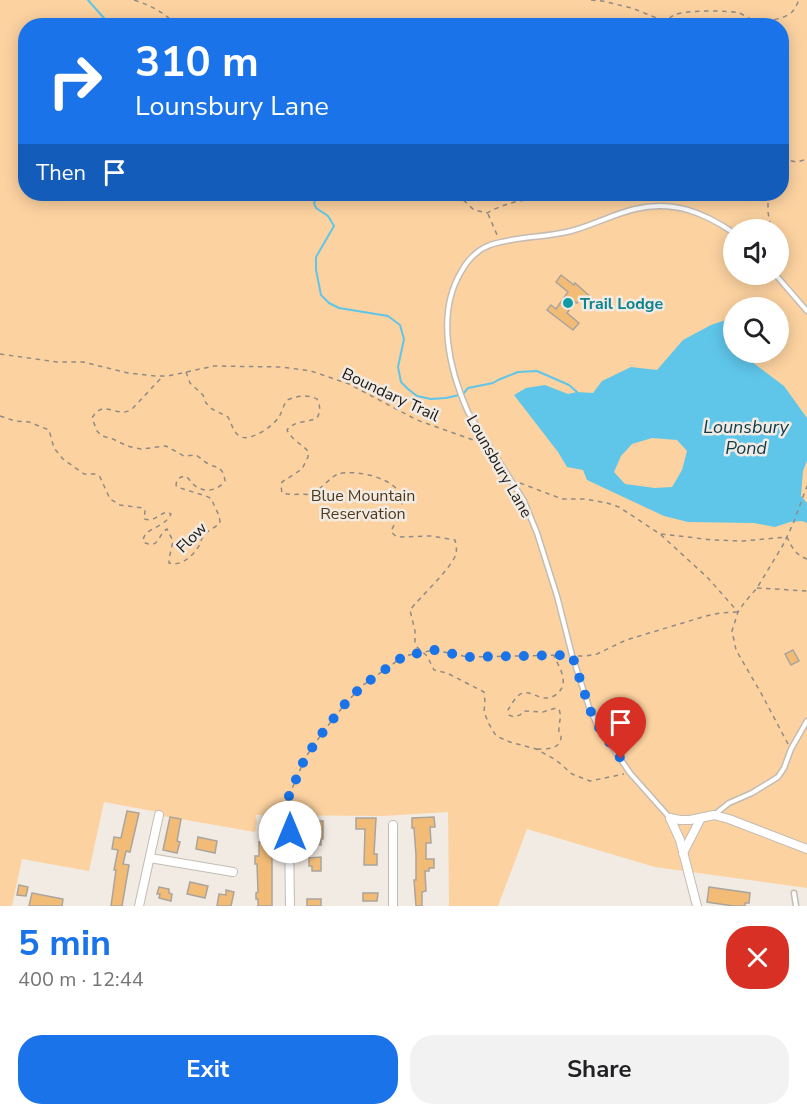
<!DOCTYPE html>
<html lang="en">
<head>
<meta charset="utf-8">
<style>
  :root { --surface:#fff; --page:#f2f2f2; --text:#202124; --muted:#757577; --accent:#1a73e8 }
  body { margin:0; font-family:"Nunito Sans",sans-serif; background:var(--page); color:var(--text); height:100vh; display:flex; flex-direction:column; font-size:22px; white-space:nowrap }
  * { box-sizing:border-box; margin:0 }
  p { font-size:20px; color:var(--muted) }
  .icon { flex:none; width:33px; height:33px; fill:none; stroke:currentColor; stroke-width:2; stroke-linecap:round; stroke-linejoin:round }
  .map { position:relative; height:906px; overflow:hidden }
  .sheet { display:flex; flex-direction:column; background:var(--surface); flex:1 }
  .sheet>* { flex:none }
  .banner { position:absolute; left:18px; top:18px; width:771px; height:183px; border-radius:24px; box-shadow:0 3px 15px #0003; background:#1a73e8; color:#fff; overflow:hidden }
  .controls { position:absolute; left:723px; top:219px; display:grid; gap:12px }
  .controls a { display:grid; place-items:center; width:66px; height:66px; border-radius:50%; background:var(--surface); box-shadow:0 3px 15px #0003; font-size:30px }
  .pin { position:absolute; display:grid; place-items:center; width:51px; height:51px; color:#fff; margin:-62px -26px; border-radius:50% 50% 50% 0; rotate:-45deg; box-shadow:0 0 6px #0007 }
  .pin .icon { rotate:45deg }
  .me { position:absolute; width:66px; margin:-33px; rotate:0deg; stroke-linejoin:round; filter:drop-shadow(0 0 4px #0008) }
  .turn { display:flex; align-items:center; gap:21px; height:126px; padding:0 18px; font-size:27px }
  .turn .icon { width:78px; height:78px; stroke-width:2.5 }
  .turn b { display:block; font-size:42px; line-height:51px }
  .then { display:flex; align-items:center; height:57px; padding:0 18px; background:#0003; gap:12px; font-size:22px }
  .round { display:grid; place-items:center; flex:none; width:63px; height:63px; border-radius:24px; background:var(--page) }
  .headline { display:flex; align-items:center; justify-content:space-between; height:102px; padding:0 18px }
  h1 { font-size:36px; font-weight:700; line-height:45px; color:var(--accent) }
  .action { display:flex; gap:12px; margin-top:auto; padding:12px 18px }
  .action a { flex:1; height:69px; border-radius:24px; background:var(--accent); color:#fff; font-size:24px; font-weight:700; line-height:69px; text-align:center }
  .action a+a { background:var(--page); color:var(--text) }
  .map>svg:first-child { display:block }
  .green { fill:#fcd2a0; fill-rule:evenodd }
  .water { fill:#5fc6ea; fill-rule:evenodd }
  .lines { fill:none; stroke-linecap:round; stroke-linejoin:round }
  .stream { stroke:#5fc6ea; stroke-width:2 }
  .building { fill:#f3bc76; stroke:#aaa49c; stroke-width:1.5 }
  .service-casing { stroke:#c3bcb4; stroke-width:7 }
  .minor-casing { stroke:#c3bcb4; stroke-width:10 }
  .path { stroke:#908b85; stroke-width:1.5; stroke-dasharray:4.5 4.5; stroke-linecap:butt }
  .service { stroke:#fff; stroke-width:4 }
  .minor { stroke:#fff; stroke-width:8 }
  .route { stroke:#1a73e8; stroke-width:10; stroke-dasharray:0 18 }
  .culture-dot { fill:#0f9aa8; stroke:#f2ebe3; stroke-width:2 }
  .labels { text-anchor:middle; stroke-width:5; stroke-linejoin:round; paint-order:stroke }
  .culture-label { font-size:16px; font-weight:bold; fill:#0d838f; stroke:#f2ebe3; text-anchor:start }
  .street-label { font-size:16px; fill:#1b1916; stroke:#f2ebe3 }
  .park-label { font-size:16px; fill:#50391b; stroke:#f2ebe3 }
  .water-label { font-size:18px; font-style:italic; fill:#0d3c4b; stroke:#f2ebe3 }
</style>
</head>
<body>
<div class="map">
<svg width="807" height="906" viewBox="0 0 807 906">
  <rect width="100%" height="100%" fill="#f2ebe3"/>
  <path class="green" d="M0 0H807V888L655 867 527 829 498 906H449L448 812 383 816 256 815 257 823 255 832 163 816V813L104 802 89 871 22 859 12 906H0ZM26 26H782V194H26ZM734 230H778V274H734ZM734 308H778V352H734Z"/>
  <path class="water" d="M732 318 734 324V352L743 353 744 356 784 386 807 418V461L803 471 801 496 807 503V523L802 521 790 522 775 527 754 523 688 522 664 516 587 480 583 470 567 467 558 452 514 395 526 388 545 385 568 394 577 392 593 393 602 381 631 367 657 370 683 340 711 325ZM652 438 677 440 687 451 682 470 672 487 655 488 625 484 614 472 621 456 632 444Z"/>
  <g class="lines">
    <g class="stream">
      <path d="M88 0 111 26"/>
      <path d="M318 194 314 203 316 208 328 216 334 226 316 257V270L321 295 329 303 339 308 388 316 400 325 404 339 398 367 401 382 408 389 417 396 431 399 446 398 463 394 468 388 493 383 498 380 518 372 537 371 569 385 577 392"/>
    </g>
  </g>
  <g class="building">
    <path d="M561 275 574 285 575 283 593 299 588 306 580 300 577 303 575 302 567 313 579 323 573 330 547 310 551 305 556 309 568 292 556 282Z"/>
    <path d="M793 650 799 661 791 665 785 654Z"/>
    <path d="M127 811 139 813 130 852 126 851 123 864 129 865 122 906H111L116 870H114L118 850 112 849 114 837 121 838Z"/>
    <path d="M170 817 181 819 177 841 180 842 177 853 163 850Z"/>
    <path d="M434 817 435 827H430L431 843H426V859H434V868H429V871H425L426 891 422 892V906H416L414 880H416V855L414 828H412V818Z"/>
    <path d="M356 818H376L374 854H377V865H364L365 829H356Z"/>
    <path d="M309 821H323V839H321V845L311 844V830H309Z"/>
    <path d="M198 837 217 841 215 853 196 849Z"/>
    <path d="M259 842H272V906H258V899H256V893L258 892 257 864H255V856H259Z"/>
    <path d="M321 857V871H312V866H309V858Z"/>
    <path d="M190 882 208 886 205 898 187 894Z"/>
    <path d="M19 885 28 887 26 896 17 895Z"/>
    <path d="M159 887 169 889V893L172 894 171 901 159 898 160 894H157Z"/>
    <path d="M709 887 750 893 749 903H745V906H733L707 902Z"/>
    <path d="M226 890 234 892 231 906H217L219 894 226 895Z"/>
    <path d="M32 893 63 899 62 906H29Z"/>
    <path d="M363 893H378L377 901H363Z"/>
    <rect x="307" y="899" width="14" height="7"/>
  </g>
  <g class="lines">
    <defs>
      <g id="service">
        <path d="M775 274 807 311"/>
        <path d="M714 815 729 803 752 793 778 777 784 768 791 749 807 721"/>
        <path d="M670 818 630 773 598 726 590 710 572 655 557 596 537 533 524 501 468 412C449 369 436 314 461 272 468 259 477 250 490 245 517 236 544 238 571 231 593 225 614 214 635 209 673 200 703 212 734 233"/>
        <path d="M794 893 796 906"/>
      </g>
      <g id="minor">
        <path d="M670 818 680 820H690L714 815 729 819 807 849"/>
        <path d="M670 818 680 840 697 906"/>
        <path d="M393 825V906"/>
        <path d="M289 832 290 906"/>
        <path d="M683 853 701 818"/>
        <path d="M150 858 233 872"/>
        <path d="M139 906 159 815"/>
      </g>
    </defs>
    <use href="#service" class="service-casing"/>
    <use href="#minor" class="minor-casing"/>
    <g class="path">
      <path d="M134 0C152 6 164 12 177 26"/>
      <path d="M591 0 602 1 632 8 664 21"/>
      <path d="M665 26C666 21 669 18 674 15 684 10 728 10 739 13 743 14 747 18 751 19 763 23 783 20 792 12 795 9 797 4 799 0"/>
      <path d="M782 159 797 162 807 159"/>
      <path d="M457 194 474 210 487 213C508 201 529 199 552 196L555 194"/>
      <path d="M768 194V212L771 230"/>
      <path d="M488 214 498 237"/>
      <path d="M0 354 57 362H83L128 373 155 376H168L214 366 282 367 311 371 349 384 417 420 479 442"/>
      <path d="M186 372 190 383 203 395 206 403 212 409 228 417C232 424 233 433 241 437 252 441 273 426 279 417 282 412 283 406 287 400 297 396 307 394 317 399 320 405 321 411 317 418 307 423 295 420 287 430 291 439 301 444 308 451V457L302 469 282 482 281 486 282 493C292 496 302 493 312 495 319 490 332 476 338 474 355 469 401 478 402 501 402 513 395 521 391 532L397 537 431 536 455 540C456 544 457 549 456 554 452 568 420 597 410 610L415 631V642L417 647 427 656 434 670 447 673 484 692 485 702 484 712 489 724 496 736 510 742 536 749 556 760 572 774 590 781 624 774"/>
      <path d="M0 416 15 421 29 422 49 430 54 448 63 459 84 474H96L100 477 110 499 120 505 143 508 145 511 144 519C156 522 157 514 168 512L171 514C163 530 143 527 143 542 160 550 157 535 167 529L173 541 169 559V563C182 567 194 555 200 544 201 541 202 537 204 535 208 530 215 528 220 523 220 513 214 508 212 499L206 496 177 487 176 485C177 478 180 477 186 476 190 480 193 485 197 487 207 493 218 490 225 481 223 467 219 469 209 464 204 462 201 458 196 455L184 456 166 446 141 449 127 446 113 439 102 436 97 431 92 418C102 401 112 413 124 412 128 412 130 410 133 408L163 376"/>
      <path d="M520 483 562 499H585L607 503 619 507 660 534 708 578 738 612"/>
      <path d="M661 534 713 540 743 541 787 537C792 548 796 555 807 559"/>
      <path d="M757 588 807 591"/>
      <path d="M578 656H585L597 654 626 640 706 616 720 613 738 612"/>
      <path d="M788 744 761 693 736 650 732 631 738 612 744 603 757 588 783 545 793 524 807 486"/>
      <path d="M537 749C546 749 559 750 561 738 562 730 558 736 559 728 559 720 562 719 559 709L556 708 543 712 524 711 520 715 514 717 509 715 508 710C511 705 517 694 523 693 531 691 539 699 547 698 552 698 556 695 559 692 569 681 559 667 554 656"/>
      <path d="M289 823V796L305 758 323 732 345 704 362 686 404 656 434 650 468 657 564 655"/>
    </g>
    <use href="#service" class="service"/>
    <use href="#minor" class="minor"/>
  </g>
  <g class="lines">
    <path class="route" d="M290 832 289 796 305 758 323 732 345 704 362 686 404 656 434 650 468 657 572 655 590 710 598 726 621 759"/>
  </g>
  <circle class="culture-dot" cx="568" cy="303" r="6"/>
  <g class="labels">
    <g class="culture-label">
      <text x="580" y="309">Trail Lodge</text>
    </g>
    <g class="street-label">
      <text transform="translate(391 394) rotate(25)" y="6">Boundary Trail</text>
      <text transform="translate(500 466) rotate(60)" y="6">Lounsbury Lane</text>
      <text transform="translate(191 537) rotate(-45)" y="6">Flow</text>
    </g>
    <g class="park-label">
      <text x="363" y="501">Blue Mountain<tspan x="363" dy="18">Reservation</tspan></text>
    </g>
    <g class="water-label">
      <text x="746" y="433">Lounsbury<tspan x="746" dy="21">Pond</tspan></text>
    </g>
  </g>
</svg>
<div class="controls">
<a><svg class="icon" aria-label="sound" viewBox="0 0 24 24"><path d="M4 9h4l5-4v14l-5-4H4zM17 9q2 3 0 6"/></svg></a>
<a><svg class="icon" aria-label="search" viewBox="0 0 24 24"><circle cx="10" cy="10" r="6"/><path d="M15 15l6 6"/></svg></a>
</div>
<div class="pin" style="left:621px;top:759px;background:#d93025"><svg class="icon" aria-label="arrive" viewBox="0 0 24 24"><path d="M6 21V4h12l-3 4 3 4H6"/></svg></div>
<svg class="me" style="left:290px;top:832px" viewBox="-20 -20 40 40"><circle r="19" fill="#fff"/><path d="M0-13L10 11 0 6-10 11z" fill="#1a73e8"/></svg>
<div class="banner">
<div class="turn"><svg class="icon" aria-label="right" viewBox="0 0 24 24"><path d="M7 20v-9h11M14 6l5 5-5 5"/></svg><div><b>310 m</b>Lounsbury Lane</div></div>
<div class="then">Then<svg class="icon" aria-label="arrive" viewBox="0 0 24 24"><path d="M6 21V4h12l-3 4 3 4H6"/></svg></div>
</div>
</div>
<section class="sheet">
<div class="headline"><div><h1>5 min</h1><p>400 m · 12:44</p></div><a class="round" style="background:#d93025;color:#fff"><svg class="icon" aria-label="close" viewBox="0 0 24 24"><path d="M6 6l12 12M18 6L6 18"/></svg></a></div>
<div class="action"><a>Exit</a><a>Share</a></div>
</section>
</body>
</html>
